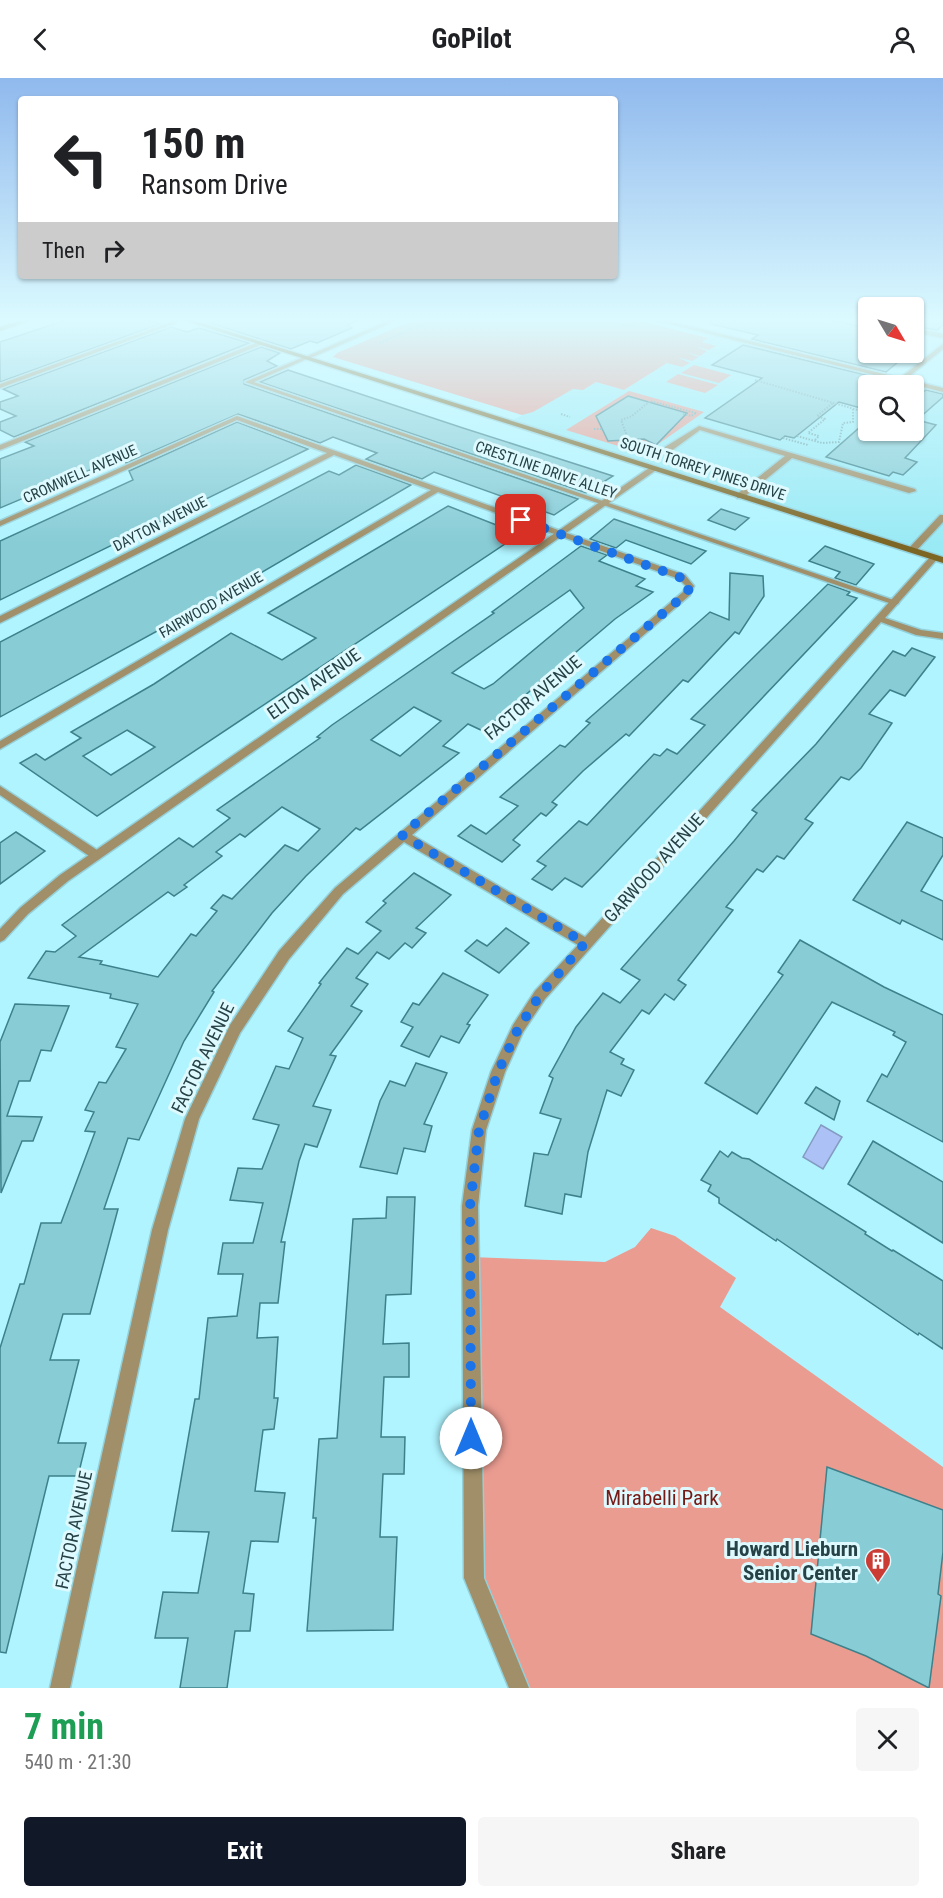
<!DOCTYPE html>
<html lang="en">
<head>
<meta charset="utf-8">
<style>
  :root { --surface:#fff; --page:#f6f6f6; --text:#202124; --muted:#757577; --accent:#111827 }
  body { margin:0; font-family:"Roboto Condensed",sans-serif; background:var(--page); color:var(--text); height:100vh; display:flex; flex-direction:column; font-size:22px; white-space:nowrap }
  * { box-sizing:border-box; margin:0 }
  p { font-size:20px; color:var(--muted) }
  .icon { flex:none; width:33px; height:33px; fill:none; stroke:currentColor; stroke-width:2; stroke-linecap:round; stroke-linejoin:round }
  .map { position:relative; height:1610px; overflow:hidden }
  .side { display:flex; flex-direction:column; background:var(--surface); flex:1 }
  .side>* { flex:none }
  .hud { position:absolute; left:18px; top:18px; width:600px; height:183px; border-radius:6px; box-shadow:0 2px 4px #0004; background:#fff; color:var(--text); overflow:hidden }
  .needle { width:39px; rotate:128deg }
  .fabs { position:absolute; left:858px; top:219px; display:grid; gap:12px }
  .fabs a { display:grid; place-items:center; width:66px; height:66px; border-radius:6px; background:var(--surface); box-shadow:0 2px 4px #0004; font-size:30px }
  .pin { position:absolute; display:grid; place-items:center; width:51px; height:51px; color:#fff; margin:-26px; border-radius:12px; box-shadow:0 3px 9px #0006 }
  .me { position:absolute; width:66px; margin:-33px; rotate:0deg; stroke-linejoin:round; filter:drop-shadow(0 0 4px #0008) }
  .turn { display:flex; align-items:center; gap:21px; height:126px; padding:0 24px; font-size:27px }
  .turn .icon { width:78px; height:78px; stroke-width:2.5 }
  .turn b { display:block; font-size:42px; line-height:51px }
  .then { display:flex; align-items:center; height:57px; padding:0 24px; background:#0003; gap:12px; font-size:22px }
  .round { display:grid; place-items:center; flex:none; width:63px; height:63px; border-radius:6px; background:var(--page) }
  .summary { display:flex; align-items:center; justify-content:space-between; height:102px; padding:0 24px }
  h1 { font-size:36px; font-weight:700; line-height:45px; color:#1e9e55 }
  .button { display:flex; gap:12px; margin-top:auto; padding:12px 24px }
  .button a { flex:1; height:69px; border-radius:6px; background:var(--accent); color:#fff; font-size:24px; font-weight:700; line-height:69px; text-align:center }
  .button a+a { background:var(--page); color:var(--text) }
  header { display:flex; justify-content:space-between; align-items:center; height:78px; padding:0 24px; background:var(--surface); font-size:27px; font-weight:700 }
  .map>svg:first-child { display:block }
  .built { fill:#9aeaf5; fill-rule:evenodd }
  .green { fill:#ea9c91 }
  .water { fill:#acc1f5; stroke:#849bc1; stroke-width:1.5 }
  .building { fill:#88ccd6; stroke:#3d818b; stroke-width:1.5; fill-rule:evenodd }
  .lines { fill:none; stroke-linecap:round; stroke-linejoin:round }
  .service-casing { stroke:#94d0da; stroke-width:3 }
  .minor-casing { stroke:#94d0da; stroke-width:3 }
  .tertiary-casing { stroke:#94d0da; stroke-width:3 }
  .secondary-casing { stroke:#94d0da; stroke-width:3 }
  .path { stroke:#73a6ae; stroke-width:2; stroke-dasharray:1.5 1.5; stroke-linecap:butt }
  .service { fill:#a08f68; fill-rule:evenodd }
  .minor { fill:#a08f68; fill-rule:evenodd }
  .tertiary { fill:#a08f68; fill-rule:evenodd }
  .secondary { fill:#7d6524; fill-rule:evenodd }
  .route { stroke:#1a73e8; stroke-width:10; stroke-dasharray:0 18 }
  .labels { text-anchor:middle; stroke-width:6; stroke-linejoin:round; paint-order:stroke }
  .far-street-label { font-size:15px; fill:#264247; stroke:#dffafe }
  .street-label { font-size:18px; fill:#264247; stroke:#dffafe }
  .near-park-label { font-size:21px; fill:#761a16; stroke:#dffafe }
  .near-poi-label { font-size:21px; font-weight:bold; fill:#264247; stroke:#dffafe; text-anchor:end }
</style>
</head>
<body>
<header><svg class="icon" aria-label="back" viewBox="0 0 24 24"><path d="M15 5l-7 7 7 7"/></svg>GoPilot<svg class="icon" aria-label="person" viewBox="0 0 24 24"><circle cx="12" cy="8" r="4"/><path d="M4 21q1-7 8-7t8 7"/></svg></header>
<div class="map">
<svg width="943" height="1610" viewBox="0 0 943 1610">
  <rect width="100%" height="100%" fill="#aff4ff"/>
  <path class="built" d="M714 256 943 312V481L509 344 573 311 583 312 596 304 624 312ZM868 308H914V352H868Z"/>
  <g class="green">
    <path d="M419 240H628L708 260 702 264 716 268 709 272 694 268 707 273 700 278 685 274 699 279 692 283 677 279 690 285 682 289 667 285 624 312 596 304 583 312 573 311 533 334 522 337 333 279 337 275Z"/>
    <path d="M694 287 731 297 719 305 681 295Z"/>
    <path d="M678 296 718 307 705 315 666 304Z"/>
    <path d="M629 313 704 334 644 376 566 352Z"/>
    <path d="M651 1150 675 1158 736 1200 720 1229 943 1389V1610H519L474 1500 471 1179 605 1184 635 1169Z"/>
  </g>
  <path class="water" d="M821 1047 842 1059 823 1091 803 1079Z"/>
  <g class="building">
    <path d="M72 240H142L160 246 0 304V264Z"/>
    <path d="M225 240H364L347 247 352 250 317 265 310 263 291 271 210 245Z"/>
    <path d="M711 240H824L868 250V274H910L886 294 752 261 758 257 711 246Z"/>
    <path d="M914 240H943V247L937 252 914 248Z"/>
    <path d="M171 249 187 254 199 250 249 265 14 359 0 352V344L16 338 0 331V324L18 318 3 311Z"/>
    <path d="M743 267 878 300 868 308V332L839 324 794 360 785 358 780 362 705 340 762 300 712 287Z"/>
    <path d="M261 269 280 275 267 283 277 288 244 302V306L578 421 554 437 434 394 422 401 366 381 377 375 333 359 320 365 238 336 126 385 123 378 0 430V381L34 368 25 364Z"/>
    <path d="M288 292 463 350 613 398 586 415 260 304Z"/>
    <path d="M926 312 943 316V319L917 342 936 347 905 380 917 384 903 397 893 394 889 398 826 379 868 342V352H914V313L922 315Z"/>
    <path d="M628 318 687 335 656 367 644 361 608 363 596 338Z"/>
    <path d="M237 344 308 371 0 522V463L133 402 129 393Z"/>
    <path d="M356 387 411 407 223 517 0 639V564L329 393 339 397Z"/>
    <path d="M448 428 509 452 500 458 511 462 97 738 20 685 36 676 45 682 81 660 71 654 154 606 231 555 282 582 316 560 268 535ZM127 652 155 669 111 697 83 678Z"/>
    <path d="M721 431 749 440 735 452 708 442Z"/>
    <path d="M614 441 706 473 691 486 626 462 616 470 590 461Z"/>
    <path d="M581 468 607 477 599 483 645 501 636 508 653 514 615 541 483 653 468 646 443 668 459 675 360 752 356 750 306 798 272 835 212 913 214 914 184 963 139 1062 128 1060 104 1131H118L90 1236H63L50 1282H79L58 1365H86L78 1398H49L6 1575 0 1574V1270L20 1206H24L41 1145H61L95 1054 85 1053 94 1034 85 1032 99 1004 106 1005 126 971 116 969 138 926 110 920 111 916 28 900 46 873 55 874 76 858 62 847 179 760 193 769 230 740 217 732 320 660 317 659 332 647 494 535 492 534ZM570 512 584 530 493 606 484 611 452 595ZM414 629 441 643 400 678 371 662ZM282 729 320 751 298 773 285 767 232 821 223 817 211 830 217 833 196 858 191 856 158 899 100 886 102 883 79 879 168 814 174 818 187 809 184 807 222 778 216 774 240 756 245 759Z"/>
    <path d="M825 468 874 486 856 507 835 500 840 494 809 483Z"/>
    <path d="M730 495 763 498 764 518 739 556 735 554 688 604 683 602 629 658 626 656 583 693 552 724 557 727 546 738 541 735 513 762 520 767 502 784 458 758 471 747 486 756 518 728 500 719 560 667 565 669 590 645 586 643 710 534 729 542Z"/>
    <path d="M828 506 850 514 847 517 857 520 599 792 582 809 565 800 552 812 532 801 546 788 537 783 579 743 587 747 654 676 660 678 667 671 677 676 705 647 691 641Z"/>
    <path d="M912 570 935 579 905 618 890 612 869 636 892 645 861 690 849 702 841 699 805 741 813 745 784 781 777 778 763 794 757 791 726 829 733 832 678 902 686 907 674 922 665 916 649 936 642 932 610 974 624 981 621 986 634 992 621 1018 607 1012 588 1074 581 1119 565 1116 562 1136 525 1128 534 1075 548 1077 561 1041 540 1035 553 1000 549 998 576 949 603 915 620 925 640 902 621 891 734 763 757 735 752 732 816 666 893 573 905 578Z"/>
    <path d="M907 744 943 760V777L921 813 943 823V862L902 842 900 846 853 822Z"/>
    <path d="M16 754 45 773 0 806V765Z"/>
    <path d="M414 795 451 817 416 850 426 855 412 870 405 865 389 881 377 874 356 900 368 906 351 928 362 933 330 977 336 978 313 1028 331 1032 317 1069 305 1066 299 1083 281 1164H285L278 1225H260L257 1260 278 1259 274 1320H278L274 1351 263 1352 255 1413 285 1415 278 1464 251 1463 243 1515 254 1516 250 1553H235L227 1610H180L188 1560H155L163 1514 198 1515 209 1454 172 1453 195 1321H199L208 1240 237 1238 243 1196H218L223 1165H253L263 1125 230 1122 238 1090 262 1091 279 1047 253 1041 276 988 289 991 303 960 288 953 321 906 319 905 347 870 358 876 381 853 366 844 386 825 383 823Z"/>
    <path d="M506 850 529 865 499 895 465 873 477 862 487 868Z"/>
    <path d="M800 862 884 909 943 937V1064L867 1023 882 996 887 999 906 964 893 957 895 954 832 924 757 1036 705 1005 783 897 778 894Z"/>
    <path d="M443 895 488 917 467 946 470 947 459 965 441 958 429 979 401 968 413 949 401 944 413 925 419 927Z"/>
    <path d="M15 926 69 928 51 973 41 972 30 1003H19L7 1038 42 1039 33 1063H22L1 1115 0 964Z"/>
    <path d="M416 985 447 995 424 1046 432 1048 425 1074 404 1070 397 1096 360 1089 380 1023 390 1003 405 1008Z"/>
    <path d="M816 1009 840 1023 834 1042 805 1025Z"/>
    <path d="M873 1063 943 1104V1165L848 1106Z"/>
    <path d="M720 1073 728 1079 732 1074 742 1080 749 1081 866 1154 865 1156 892 1173 893 1172 943 1203V1271L919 1255 918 1257 777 1161 776 1163 719 1125V1120L708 1113 711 1107 701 1102Z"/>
    <path d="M387 1119H415L411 1216 386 1217 383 1266 409 1265V1299H384L381 1359H405L404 1396H383L380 1459H397L393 1552 307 1553 316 1440H313L319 1361 337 1360 353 1141 386 1140Z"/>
    <path d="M827 1389 943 1432V1474L938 1516 941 1518 929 1610 866 1578 811 1556Z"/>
  </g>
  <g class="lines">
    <defs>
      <g id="service">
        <path d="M304 279 309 280 254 304 899 524 898 526H892L245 304Z"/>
        <path d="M699 348 915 411 916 413 909 415 792 380 743 420H737V416L785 378 700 352 671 373H665V369Z"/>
      </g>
      <g id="minor">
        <path d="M182 240 187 241 0 310V306Z"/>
        <path d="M372 240H381L392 244 389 246Z"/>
        <path d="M646 240H656L900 300 943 266V271L906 301 943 310V314Z"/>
        <path d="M856 240H868V244L857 241Z"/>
        <path d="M914 250 943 256V260L914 254Z"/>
        <path d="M261 263 263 266 0 372V367Z"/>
        <path d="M237 338 685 497 694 508 690 517 412 757 585 859 932 477 939 479 885 540 921 552 943 555V561L916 557 881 544 545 921 523 954 505 994 486 1052 478 1128 484 1500 529 1610H509L464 1500 462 1128 472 1052 491 994 513 947 535 913 578 867 404 764 343 816 289 881 240 955 199 1041 168 1152 70 1610H50L152 1152 185 1041 230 947 279 873 335 810 683 514 686 508 679 501 438 414 0 671V663L431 412 334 377 0 545V538L327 375 237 342 0 448V443Z"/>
        <path d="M940 437H943V444L915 474H909V470Z"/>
        <path d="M0 708 100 774 102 777 100 780H92L0 717Z"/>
      </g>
      <g id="tertiary">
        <path d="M394 240H402L308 281 303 280Z"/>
        <path d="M652 388 659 390 68 803 28 836 4 862 0 864V851L20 830 60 797Z"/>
      </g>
      <g id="secondary">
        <path d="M29 240H37L0 253V249Z"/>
        <path d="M177 240H186L943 479V485Z"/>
      </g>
    </defs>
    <use href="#service" class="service-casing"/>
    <use href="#minor" class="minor-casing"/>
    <use href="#tertiary" class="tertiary-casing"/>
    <use href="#secondary" class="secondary-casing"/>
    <g class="path">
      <path d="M599 240 639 250"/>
      <path d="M380 265 437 240"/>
      <path d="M755 302 868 335"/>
      <path d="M561 336 570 339"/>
      <path d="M683 336 691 338 696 335"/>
      <path d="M594 351H602"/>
      <path d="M797 358 822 365 839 364 843 345 853 344V331"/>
      <path d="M783 360 808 367"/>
      <path d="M815 362 819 358 808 355 825 341 817 338 833 325"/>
      <path d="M647 369H631L621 342 632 338 650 323 696 335"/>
    </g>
    <use href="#service" class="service"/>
    <use href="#minor" class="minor"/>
    <use href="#tertiary" class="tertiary"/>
    <use href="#secondary" class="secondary"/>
  </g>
  <linearGradient id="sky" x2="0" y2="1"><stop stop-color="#90b9ed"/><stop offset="0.52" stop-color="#dbfaff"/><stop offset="1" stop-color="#dbfaff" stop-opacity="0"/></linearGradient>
  <rect width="943" height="465" fill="url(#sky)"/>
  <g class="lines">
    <path class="route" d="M471 1360 470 1128 479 1052 498 994 518 951 540 917 585 865 402 757 687 515 690 508 682 500 521 442"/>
  </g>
  <defs>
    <symbol id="building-pin" viewBox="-11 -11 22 30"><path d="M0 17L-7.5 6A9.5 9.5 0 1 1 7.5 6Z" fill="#cb3d34" stroke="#dffafe"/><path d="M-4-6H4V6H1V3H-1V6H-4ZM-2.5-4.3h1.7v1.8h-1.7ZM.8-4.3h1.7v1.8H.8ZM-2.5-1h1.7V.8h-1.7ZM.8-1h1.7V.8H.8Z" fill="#fff"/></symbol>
  </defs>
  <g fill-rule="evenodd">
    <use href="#building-pin" x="863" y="1468" width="30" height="40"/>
  </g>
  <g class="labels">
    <g class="far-street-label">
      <text transform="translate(703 391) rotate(18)" y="5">SOUTH TORREY PINES DRIVE</text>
      <text transform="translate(546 392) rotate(19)" y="5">CRESTLINE DRIVE ALLEY</text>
      <text transform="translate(80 396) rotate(-24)" y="5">CROMWELL AVENUE</text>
      <text transform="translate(160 446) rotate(-27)" y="5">DAYTON AVENUE</text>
      <text transform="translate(211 527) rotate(-30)" y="5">FAIRWOOD AVENUE</text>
    </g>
    <g class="street-label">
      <text transform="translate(314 606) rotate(-35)" y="6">ELTON AVENUE</text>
      <text transform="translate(533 620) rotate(-40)" y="6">FACTOR AVENUE</text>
      <text transform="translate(654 790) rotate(-48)" y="6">GARWOOD AVENUE</text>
      <text transform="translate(203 980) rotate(-64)" y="6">FACTOR AVENUE</text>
      <text transform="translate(74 1452) rotate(-78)" y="6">FACTOR AVENUE</text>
    </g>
    <g class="near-park-label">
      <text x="662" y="1427">Mirabelli Park</text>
    </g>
    <g class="near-poi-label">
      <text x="858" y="1478">Howard Lieburn<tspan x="858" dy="24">Senior Center</tspan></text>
    </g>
  </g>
</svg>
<div class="fabs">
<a><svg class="needle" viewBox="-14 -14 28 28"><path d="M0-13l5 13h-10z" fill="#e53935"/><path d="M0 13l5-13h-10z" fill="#757577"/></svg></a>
<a><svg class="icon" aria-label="search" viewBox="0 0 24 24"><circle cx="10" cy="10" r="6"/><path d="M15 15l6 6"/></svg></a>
</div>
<div class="pin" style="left:521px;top:442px;background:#d93025"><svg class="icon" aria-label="arrive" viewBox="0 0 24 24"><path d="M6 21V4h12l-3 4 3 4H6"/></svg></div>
<svg class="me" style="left:471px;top:1360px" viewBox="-20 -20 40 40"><circle r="19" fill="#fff"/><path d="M0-13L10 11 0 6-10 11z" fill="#1a73e8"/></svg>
<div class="hud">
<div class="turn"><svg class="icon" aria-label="left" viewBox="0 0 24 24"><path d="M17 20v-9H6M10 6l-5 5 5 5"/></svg><div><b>150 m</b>Ransom Drive</div></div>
<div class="then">Then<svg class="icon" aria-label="right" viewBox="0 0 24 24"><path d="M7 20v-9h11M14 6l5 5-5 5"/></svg></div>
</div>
</div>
<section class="side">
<div class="summary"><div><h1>7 min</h1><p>540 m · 21:30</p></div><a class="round"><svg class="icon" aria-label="close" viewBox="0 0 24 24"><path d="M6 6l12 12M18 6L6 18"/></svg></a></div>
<div class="button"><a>Exit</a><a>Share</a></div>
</section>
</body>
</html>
